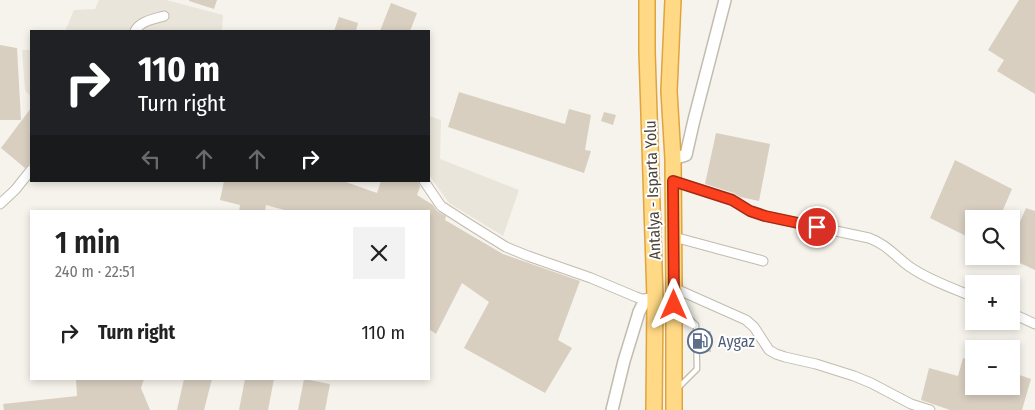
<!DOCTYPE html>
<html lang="en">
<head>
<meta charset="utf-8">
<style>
  :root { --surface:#fff; --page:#f2f2f2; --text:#222; --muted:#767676 }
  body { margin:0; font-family:"Fira Sans Condensed",sans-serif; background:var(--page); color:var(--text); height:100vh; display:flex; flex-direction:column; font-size:19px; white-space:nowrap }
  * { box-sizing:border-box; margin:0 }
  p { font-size:16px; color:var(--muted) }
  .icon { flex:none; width:28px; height:28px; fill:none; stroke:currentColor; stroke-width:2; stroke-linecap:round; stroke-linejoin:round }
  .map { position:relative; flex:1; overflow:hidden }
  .side { position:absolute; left:30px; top:210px; width:400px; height:170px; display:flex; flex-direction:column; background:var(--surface); border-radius:0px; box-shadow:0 2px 8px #0003 }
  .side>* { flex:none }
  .guide { position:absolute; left:30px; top:30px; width:400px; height:152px; border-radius:0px; box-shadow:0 2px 8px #0003; background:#202124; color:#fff; overflow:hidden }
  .tools { position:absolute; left:965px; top:210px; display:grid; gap:10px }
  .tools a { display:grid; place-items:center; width:55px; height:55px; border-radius:0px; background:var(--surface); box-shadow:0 2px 8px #0003; font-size:25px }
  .pin { position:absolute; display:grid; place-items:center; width:42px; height:42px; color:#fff; margin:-21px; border:2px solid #fff; border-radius:50%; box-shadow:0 1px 5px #0007 }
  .me { position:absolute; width:55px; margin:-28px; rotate:0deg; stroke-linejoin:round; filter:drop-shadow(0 0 4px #0008) }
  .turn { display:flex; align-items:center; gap:18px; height:105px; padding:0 25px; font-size:22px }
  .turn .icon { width:65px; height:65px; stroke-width:2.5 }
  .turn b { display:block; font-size:35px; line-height:42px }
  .lanes { display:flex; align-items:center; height:48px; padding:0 25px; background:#0003; justify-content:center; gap:25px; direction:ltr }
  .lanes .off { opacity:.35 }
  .round { display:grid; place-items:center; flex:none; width:52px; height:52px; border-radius:0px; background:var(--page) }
  .overview { display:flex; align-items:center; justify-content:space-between; height:85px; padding:0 25px }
  h1 { font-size:30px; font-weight:600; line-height:38px }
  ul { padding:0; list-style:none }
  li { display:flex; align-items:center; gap:15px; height:75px; padding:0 25px }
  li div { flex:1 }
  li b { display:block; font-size:19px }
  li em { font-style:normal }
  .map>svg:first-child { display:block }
  .residential { fill:#eae5da }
  .building { fill:#d8cfc1 }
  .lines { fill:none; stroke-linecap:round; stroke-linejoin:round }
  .service-casing { stroke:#c2bbae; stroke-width:7 }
  .minor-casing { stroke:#c2bbae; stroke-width:11 }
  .tertiary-casing { stroke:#c2bbae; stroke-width:14 }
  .trunk-casing { stroke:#e0a43c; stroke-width:18 }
  .service { stroke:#fff; stroke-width:4.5 }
  .minor { stroke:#fff; stroke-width:9 }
  .tertiary { stroke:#fff; stroke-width:11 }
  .trunk { stroke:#ffd985; stroke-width:15 }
  .route-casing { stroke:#a42913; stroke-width:12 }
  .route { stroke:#fc3f1d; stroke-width:9 }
  .labels { text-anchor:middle; stroke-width:4; stroke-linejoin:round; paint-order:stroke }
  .street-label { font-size:16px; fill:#4b4439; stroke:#fff }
  .service-label { font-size:16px; fill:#4e5e75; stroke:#fff; text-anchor:start }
</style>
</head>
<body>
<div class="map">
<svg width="1035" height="410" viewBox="0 0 1035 410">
  <rect width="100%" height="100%" fill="#f6f3ec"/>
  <g class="residential">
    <path d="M99 0H166L223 15 222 31H65L74 10 95 9Z"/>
    <path d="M22 50H31V97L25 90Z"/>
    <path d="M429 116 441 120 440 159 519 190 503 236 449 203 429 175Z"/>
  </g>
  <g class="building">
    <path d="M189 0H217L214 9 189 1Z"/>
    <path d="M1019 0H1035V94L997 71 1004 60 988 50Z"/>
    <path d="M391 3 417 13 410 31H380Z"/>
    <path d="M339 17 358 23 356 31H334Z"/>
    <path d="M0 45 17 48 21 120H0Z"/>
    <path d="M459 92 565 124 569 109 591 115 585 150 591 151 584 173 448 127Z"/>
    <path d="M31 108V163L25 168 1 148Z"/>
    <path d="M604 112 616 115 613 125 601 121Z"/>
    <path d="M716 133 770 144 759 201 740 197 734 193 705 184Z"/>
    <path d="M955 160 1012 189 999 219H974V240L930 218Z"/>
    <path d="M224 181H343L377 193 381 181H418L420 187 417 195 433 205 437 211 446 216 445 220 503 254 580 281 558 340 572 348 545 393 464 348 489 302 462 283 436 334 429 329V211H284V210L266 205 265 211H239L240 205 220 200Z"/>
    <path d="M1026 208 1035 211V270L1011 259V243Z"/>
    <path d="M700 331H711V352H701Z"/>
    <path d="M963 358 974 361V386H1011V372L1031 379 1022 410H950L921 400 929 368 958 376Z"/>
    <path d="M76 379H144L141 388 150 410H4L3 404 77 396Z"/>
    <path d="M184 379H212L204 410H177Z"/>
    <path d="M245 379H274L268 410H239Z"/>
    <path d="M304 379 330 384 325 410H298Z"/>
  </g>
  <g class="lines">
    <defs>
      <path id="service" d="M678 308 696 325 697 369 679 387"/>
      <g id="minor">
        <path d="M135 31C140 21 154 19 164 16"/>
        <path d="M424 181 441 206 469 224 506 247 528 256 591 278 636 297 645 300"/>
        <path d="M673 181 732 199 750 211 765 216 869 238C886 244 895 256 910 267 929 280 952 288 974 297"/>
        <path d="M0 204 15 190 31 170"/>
        <path d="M674 237 763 261"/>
        <path d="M674 288 746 320 754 327 769 350 776 354 785 357 816 364 854 376 871 383 911 404 930 410"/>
        <path d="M1011 313 1035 324"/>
      </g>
      <g id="tertiary">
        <path d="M673 159 686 155 694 120 725 0"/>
        <path d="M612 410 624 361 639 312 645 300 655 298"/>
      </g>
      <g id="trunk">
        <path d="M647 0V52L655 298 654 410"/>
        <path d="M673 0 669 91 673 159 674 288V410"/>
      </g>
    </defs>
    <use href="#service" class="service-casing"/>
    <use href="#minor" class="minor-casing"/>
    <use href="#tertiary" class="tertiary-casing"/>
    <use href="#trunk" class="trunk-casing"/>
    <use href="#service" class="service"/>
    <use href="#minor" class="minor"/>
    <use href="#tertiary" class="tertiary"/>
    <use href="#trunk" class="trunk"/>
  </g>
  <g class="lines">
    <defs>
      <path id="route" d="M674 305 673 181 732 200 750 211 765 216 817 227"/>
    </defs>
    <use href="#route" class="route-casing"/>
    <use href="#route" class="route"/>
  </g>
  <defs>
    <symbol id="fuel-ring" viewBox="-11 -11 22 22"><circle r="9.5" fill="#fff" stroke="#5c6f8a" stroke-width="1.5"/><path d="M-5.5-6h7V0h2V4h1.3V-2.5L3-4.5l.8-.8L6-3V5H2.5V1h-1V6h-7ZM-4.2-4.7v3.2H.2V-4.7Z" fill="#5c6f8a"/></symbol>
  </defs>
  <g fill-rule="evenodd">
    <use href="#fuel-ring" x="686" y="327" width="28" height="28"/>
  </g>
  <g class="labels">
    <g class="street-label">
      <text transform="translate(652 190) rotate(-92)" y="6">Antalya - Isparta Yolu</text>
    </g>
    <g class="service-label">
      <text x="718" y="347">Aygaz</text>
    </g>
  </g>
</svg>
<div class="tools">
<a><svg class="icon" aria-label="search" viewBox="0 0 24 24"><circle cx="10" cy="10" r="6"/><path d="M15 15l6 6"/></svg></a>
<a>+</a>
<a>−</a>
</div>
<div class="pin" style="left:817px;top:227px;background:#d93025"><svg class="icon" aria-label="arrive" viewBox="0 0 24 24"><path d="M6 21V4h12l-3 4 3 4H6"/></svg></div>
<svg class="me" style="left:674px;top:305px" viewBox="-20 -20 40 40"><path d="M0-17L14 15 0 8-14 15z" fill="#fc3f1d" stroke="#fff" stroke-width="4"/></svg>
<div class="guide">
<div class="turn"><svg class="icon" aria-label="right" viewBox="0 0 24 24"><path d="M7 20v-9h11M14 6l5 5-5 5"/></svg><div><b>110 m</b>Turn right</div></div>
<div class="lanes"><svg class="icon off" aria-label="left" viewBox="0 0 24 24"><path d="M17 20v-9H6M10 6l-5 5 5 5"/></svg><svg class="icon off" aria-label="ahead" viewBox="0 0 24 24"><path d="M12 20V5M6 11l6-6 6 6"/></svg><svg class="icon off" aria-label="ahead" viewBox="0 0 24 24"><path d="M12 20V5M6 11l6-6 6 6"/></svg><svg class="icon" aria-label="right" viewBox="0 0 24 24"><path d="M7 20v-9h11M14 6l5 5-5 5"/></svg></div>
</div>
<section class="side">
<div class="overview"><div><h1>1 min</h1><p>240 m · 22:51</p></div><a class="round"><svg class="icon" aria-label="close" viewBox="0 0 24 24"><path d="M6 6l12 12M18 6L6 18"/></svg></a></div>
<ul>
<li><svg class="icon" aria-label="right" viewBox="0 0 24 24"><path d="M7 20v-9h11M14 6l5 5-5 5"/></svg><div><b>Turn right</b></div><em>110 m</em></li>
</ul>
</section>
</div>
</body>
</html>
